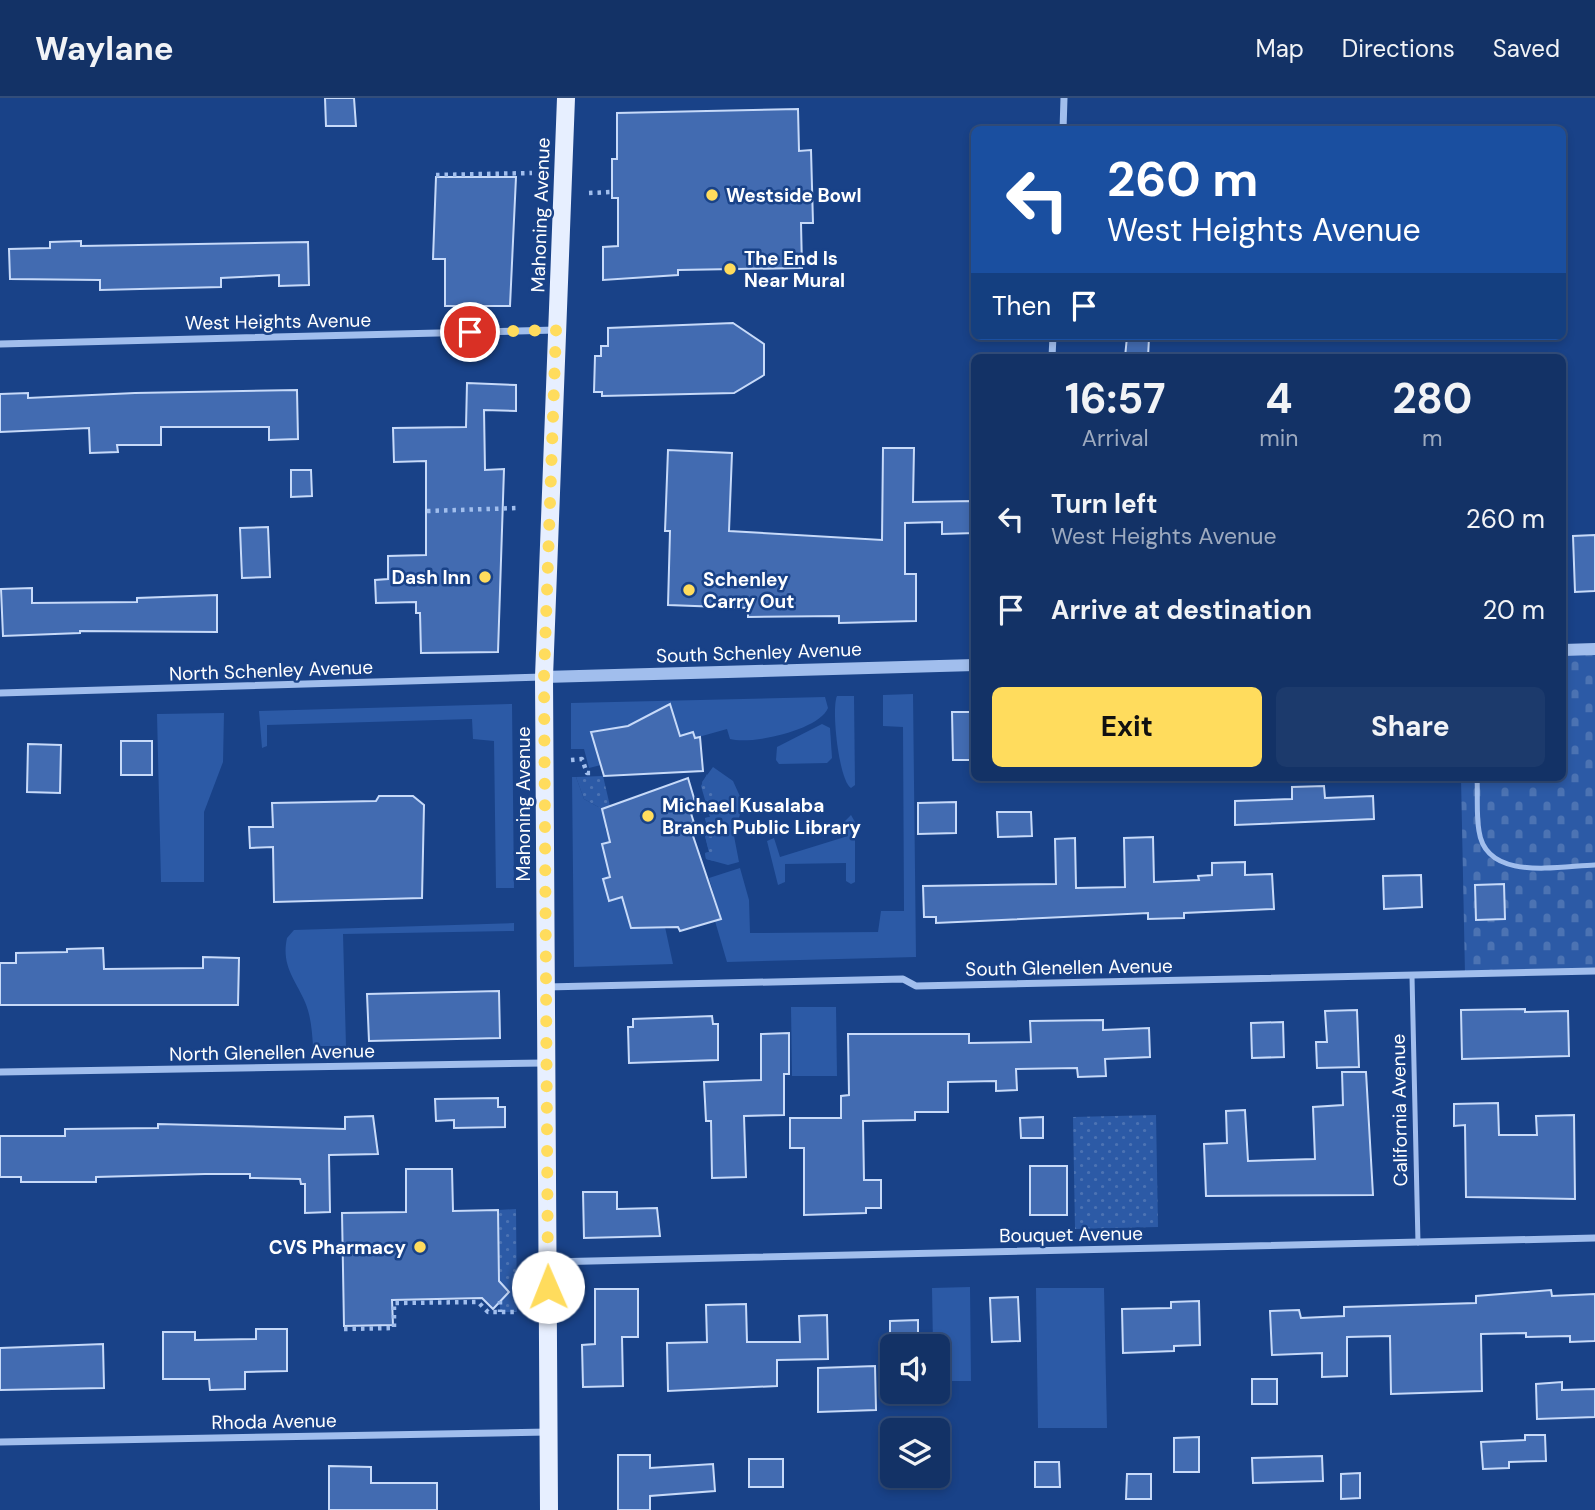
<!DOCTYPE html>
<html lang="en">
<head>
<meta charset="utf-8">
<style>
  :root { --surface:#133266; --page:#1c3a6c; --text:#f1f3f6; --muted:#9daabf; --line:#324d7a; --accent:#ffdc5d }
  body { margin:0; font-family:"DM Sans",sans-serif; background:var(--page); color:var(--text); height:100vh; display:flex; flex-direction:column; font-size:26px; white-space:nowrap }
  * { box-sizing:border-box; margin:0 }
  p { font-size:23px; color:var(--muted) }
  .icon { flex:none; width:38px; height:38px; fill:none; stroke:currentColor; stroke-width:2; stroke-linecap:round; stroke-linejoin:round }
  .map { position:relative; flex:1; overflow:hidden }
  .panel { position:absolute; left:971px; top:256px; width:595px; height:427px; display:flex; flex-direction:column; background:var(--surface); border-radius:10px; box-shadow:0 4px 10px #0003,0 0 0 2px var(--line) }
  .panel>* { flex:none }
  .banner { position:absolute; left:971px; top:28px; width:595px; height:214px; border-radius:10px; box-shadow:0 4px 10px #0003,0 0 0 2px var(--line); background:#1a4fa0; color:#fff; overflow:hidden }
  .controls { position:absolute; left:880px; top:1236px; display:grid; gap:14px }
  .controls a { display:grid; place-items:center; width:70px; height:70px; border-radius:10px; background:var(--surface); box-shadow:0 4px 10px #0003,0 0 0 2px var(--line); font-size:35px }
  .pin { position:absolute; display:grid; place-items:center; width:60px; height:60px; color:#fff; margin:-30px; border:4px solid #fff; border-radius:50%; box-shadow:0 2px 7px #0007 }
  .me { position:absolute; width:77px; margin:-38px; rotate:359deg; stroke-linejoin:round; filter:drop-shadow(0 0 5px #0008) }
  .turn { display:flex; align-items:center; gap:24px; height:147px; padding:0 21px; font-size:32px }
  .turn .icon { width:91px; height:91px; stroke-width:2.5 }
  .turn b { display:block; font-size:49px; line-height:60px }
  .then { display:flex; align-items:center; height:66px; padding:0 21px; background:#0003; gap:14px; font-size:26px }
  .eta { display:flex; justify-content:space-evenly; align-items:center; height:119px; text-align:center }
  .eta b { font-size:42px; font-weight:700; line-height:49px }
  .cta { display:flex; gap:14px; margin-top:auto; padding:14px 21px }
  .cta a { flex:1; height:80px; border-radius:10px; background:var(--accent); color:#111; font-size:28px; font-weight:700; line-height:80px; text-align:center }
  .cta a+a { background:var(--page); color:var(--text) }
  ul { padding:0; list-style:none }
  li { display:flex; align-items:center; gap:21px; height:91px; padding:0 21px }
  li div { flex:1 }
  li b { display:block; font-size:26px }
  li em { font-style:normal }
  header { display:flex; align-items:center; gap:42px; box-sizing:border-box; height:98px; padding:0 35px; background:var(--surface); border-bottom:2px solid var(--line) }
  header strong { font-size:33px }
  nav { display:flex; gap:38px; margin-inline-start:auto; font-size:24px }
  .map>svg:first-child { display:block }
  .grass { fill:#2c5aa6 }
  .cemetery { fill:url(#cemetery-stones) }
  .garden { fill:url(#garden-dots) }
  .building { fill:#426bb1; stroke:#c7daf9; stroke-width:2 }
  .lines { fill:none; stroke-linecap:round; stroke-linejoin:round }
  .path { stroke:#a1beed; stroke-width:4.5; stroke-dasharray:3.5 5; stroke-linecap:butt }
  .service { stroke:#a1beed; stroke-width:5 }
  .minor { stroke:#a1beed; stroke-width:7 }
  .tertiary { stroke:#a1beed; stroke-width:12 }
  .primary { stroke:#e7efff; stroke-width:18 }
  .route { stroke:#ffdc5d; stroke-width:12; stroke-dasharray:0 21.6 }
  .poi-dot { fill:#ffdc5d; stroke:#194288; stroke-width:2.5 }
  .labels { text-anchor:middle; stroke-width:5; stroke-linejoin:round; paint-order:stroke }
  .poi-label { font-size:19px; font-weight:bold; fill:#fff; stroke:#194288; text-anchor:start }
  .street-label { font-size:19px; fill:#fff; stroke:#194288 }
</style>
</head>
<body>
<header>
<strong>Waylane</strong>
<nav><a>Map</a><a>Directions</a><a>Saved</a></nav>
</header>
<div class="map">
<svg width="1595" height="1412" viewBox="0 0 1595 1412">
  <defs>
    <pattern id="cemetery-stones" width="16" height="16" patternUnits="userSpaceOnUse" patternTransform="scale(1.75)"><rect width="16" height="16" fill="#2c5aa6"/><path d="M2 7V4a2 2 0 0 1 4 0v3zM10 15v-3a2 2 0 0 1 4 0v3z" fill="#4c73b3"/></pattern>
    <pattern id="garden-dots" width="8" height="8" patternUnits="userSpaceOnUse" patternTransform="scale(1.75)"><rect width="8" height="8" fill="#2c5aa6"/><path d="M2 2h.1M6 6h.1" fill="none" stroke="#4c73b3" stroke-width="1.8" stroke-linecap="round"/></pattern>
  </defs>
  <rect width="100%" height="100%" fill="#194288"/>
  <g class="grass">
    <path d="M913 596 916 859 727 864 715 823 721 821 709 780 740 770 749 802 750 835 878 834 881 813H904L903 629 883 628V597Z"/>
    <path d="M837 598H854L855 687 851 690C839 683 831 611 837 598Z"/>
    <path d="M825 599 828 610C819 632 752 647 730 641L727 631 695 640 692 634 683 637 685 643 682 644 670 606 623 630 591 634 601 667 589 670 584 651H571V605Z"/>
    <path d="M512 606 514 790H496L494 643 473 641 472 621 267 627V648L262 650 259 613Z"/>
    <path d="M224 615 223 664 204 714V784H161L157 616Z"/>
    <path d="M822 626 830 630 832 660 827 665 779 666 776 662 777 649Z"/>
    <path d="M713 669 733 683 743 705 734 738 739 764 728 767 706 761 705 755 709 754 705 738 709 736 705 720 710 719 702 684Z"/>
    <path d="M572 679H576L584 701 602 711 608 728 605 730 610 744 603 746 610 779 603 782 609 800 607 803 622 799 631 830 665 829 673 866 574 869Z"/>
    <rect x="1055" y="679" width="59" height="6"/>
    <path d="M851 717 855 724V784L851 786 846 783V765L785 766V784L778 787 767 743 774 740 780 759 848 738 844 724Z"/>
    <path d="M514 825V833L343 836 346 948H313C312 933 311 918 305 904 295 881 281 868 287 840L294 832Z"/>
    <path d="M791 909H836L837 978H792Z"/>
    <path d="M970 1189 971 1283H938V1248H933L932 1190Z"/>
    <path d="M1104 1190 1107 1330H1038L1036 1190Z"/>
  </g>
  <path class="cemetery" d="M1595 551V873L1465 876 1461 679H1563V552Z"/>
  <g class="garden">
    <path d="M707 676 713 697 714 763 706 761 705 755 709 754 705 738 709 736 705 720 710 719 701 688Z"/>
    <path d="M603 678 610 708 602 711 584 701 576 679Z"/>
    <path d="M1156 1017 1158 1129 1075 1131 1073 1019Z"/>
    <path d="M516 1111 517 1214H500V1203L509 1194 499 1183 498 1112Z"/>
  </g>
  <g class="building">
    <path d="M325 0H354L356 28H326Z"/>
    <path d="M798 11 799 53 811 52 813 125H801L802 170 678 172V177L603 182V149L618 148V100H612V61H617V15Z"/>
    <path d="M436 79H516L510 208H445V161H433Z"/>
    <path d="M81 143V148L308 144 309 187 279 188V177L221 180V189L100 192V182L10 181 9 151 50 150V144Z"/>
    <path d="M733 225 764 246V277L734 295 602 298V294H594L595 258H601V248H608V230Z"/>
    <path d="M1127 239 1149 240 1148 259H1125Z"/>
    <path d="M467 285 516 287V313L484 312 485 372 504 371 498 554 421 555 420 515H416V504L376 505 375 482 388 481V458L426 457V363L394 364 393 330 466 329Z"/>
    <path d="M297 292 298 341 269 342V329H161V347H117L118 354 90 355 89 330 0 334V296L28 295V300L135 295Z"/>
    <path d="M883 350H914L913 404 975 403V435L942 436V424L905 425V476H916V523L839 525V518L748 519V510L668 507 670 433H665L668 352 732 355 729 433 882 442Z"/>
    <path d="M291 372H311L312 398 291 399Z"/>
    <path d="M268 429 270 479 242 480 240 430Z"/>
    <path d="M1595 437V493L1575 494 1573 438Z"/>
    <path d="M32 490V505L137 504V500L217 497V534L80 533V535L3 538 1 491Z"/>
    <path d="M670 606 680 638 693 634 695 640 700 639 703 673 604 678 591 634 628 628Z"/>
    <path d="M952 614H975V662H953Z"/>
    <rect x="121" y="643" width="31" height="34"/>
    <path d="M28 646 61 647 60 695 27 694Z"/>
    <path d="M688 680 696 707 689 709 694 725 689 726 721 821 680 833 678 829 631 830 622 799 609 803 603 781 610 779 602 746 610 744 602 711Z"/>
    <path d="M1324 688 1325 700 1373 698 1374 721 1235 727V703L1292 701V689Z"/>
    <path d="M379 698H413L424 707 422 800 274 804 273 749 250 750 249 729H273L272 705 376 703Z"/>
    <path d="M956 704V735L918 736V705Z"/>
    <path d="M997 714H1031L1032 738 998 739Z"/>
    <path d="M1153 739 1154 784 1199 782 1198 778 1212 777V765L1245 764V777L1272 776 1274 811 1184 815V820L1148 821V815L936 825V819H924L923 788 1056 786 1055 741 1075 740 1076 790 1125 789 1124 740Z"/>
    <path d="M1421 777 1422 809 1384 811 1383 778Z"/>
    <path d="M1504 786 1505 821 1476 822 1475 787Z"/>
    <path d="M103 850 104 871 203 870V859L239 860 238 907H0V865H16V855L67 854V851Z"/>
    <path d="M499 893 500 940 369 943 367 896Z"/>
    <path d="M1525 911V914L1568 913 1569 958 1462 961 1461 912Z"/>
    <path d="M1357 912 1359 969 1317 970 1316 944H1327L1325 913Z"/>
    <path d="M712 918 713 926H718V962L629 965 628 929H633V921Z"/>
    <path d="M1103 922V932L1149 930 1150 959 1105 961 1106 978 1078 979 1077 970 1016 971 1017 992 996 993V983L948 984V1014H915V1022L863 1023 864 1082H881V1110H866V1115L804 1117V1050H790V1020H841V998L849 997 848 936H969V945L1031 944 1030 923Z"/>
    <path d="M1283 924 1284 959 1252 960 1251 925Z"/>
    <path d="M789 935V976H784V1017L744 1018 746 1079 712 1080 711 1023H706L704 984 761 982V936Z"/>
    <path d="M1342 974H1366L1373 1097 1206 1098 1204 1046 1227 1045 1226 1013 1245 1012 1248 1063 1315 1061 1313 1009 1343 1007Z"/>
    <path d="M498 1000V1009H505V1029L454 1030V1022L436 1023 435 1001Z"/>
    <path d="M1498 1005 1499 1037H1537L1536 1018 1574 1017 1575 1101 1466 1099 1465 1027 1454 1028V1006Z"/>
    <path d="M373 1018 378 1056 329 1057 330 1114 305 1115V1086H301L300 1081 250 1080V1076H205L96 1079V1084H21V1079H0V1038H65V1031L158 1030V1026L345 1031V1019Z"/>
    <path d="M1043 1019V1040H1021L1020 1020Z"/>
    <rect x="1030" y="1068" width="37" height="49"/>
    <path d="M406 1071H452L453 1113 498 1112 499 1183 509 1194 493 1211 482 1200 392 1202 393 1227 344 1228 342 1115 406 1114Z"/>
    <path d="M583 1094H617V1111L657 1110 660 1138 584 1140Z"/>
    <path d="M595 1191H638V1239H622L623 1288 583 1289 582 1247 595 1246Z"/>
    <path d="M1551 1192 1552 1198 1595 1196V1243L1570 1244V1238L1526 1239V1235L1481 1236 1482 1293 1391 1296 1390 1238 1347 1239V1278L1322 1279V1255L1272 1257 1270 1213 1299 1212 1301 1220 1344 1218V1209L1476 1205V1198Z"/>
    <path d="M1018 1199 1020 1243 992 1244 990 1200Z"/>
    <path d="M1199 1203 1200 1247 1174 1248V1253L1123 1255 1122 1211 1171 1210V1204Z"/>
    <path d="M746 1206 747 1244H800L799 1218 827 1217 828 1261 777 1262V1288L668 1293 667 1245 707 1244 706 1207Z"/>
    <path d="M918 1222V1248H890V1223Z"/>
    <path d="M256 1231H287V1273L245 1274V1291L210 1292 209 1281H163V1234H195V1242L256 1241Z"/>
    <path d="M103 1246 104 1290 0 1292V1250Z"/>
    <path d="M875 1268 876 1312 818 1314V1270Z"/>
    <rect x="1252" y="1281" width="25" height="25"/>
    <path d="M1562 1284V1292L1595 1291V1319L1537 1321 1536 1286Z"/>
    <path d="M1525 1337H1545L1546 1363 1509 1364V1370L1483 1371 1481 1344 1525 1342Z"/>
    <path d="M1199 1339V1374H1174V1340Z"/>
    <path d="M618 1357H650V1370L713 1366 715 1393 650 1398V1412H618Z"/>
    <path d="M1322 1358 1323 1383 1253 1385 1252 1360Z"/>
    <rect x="749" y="1361" width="34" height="28"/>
    <path d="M1035 1364H1059L1060 1389H1035Z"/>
    <path d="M329 1368 371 1369V1385H437V1412H329Z"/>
    <path d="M1360 1375V1400L1341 1401V1376Z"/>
    <path d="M1127 1376H1151V1401H1126Z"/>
  </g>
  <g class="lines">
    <g class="path">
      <path d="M436 77 532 75"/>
      <path d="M589 95 612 94"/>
      <path d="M427 413 518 410"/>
      <path d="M571 662 582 661 587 675H595"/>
      <path d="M500 1203V1214"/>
      <path d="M344 1231 394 1230V1205L478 1204 488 1214H517"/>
    </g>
    <g class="service">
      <path d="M1477 679C1478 697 1476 716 1479 733 1486 784 1559 768 1595 767"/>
      <path d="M1412 878 1418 1145"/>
    </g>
    <g class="minor">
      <path d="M1063 32 1064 0"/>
      <path d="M0 246 556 232"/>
      <path d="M1052 259 1053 238"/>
      <path d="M0 595 543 579"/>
      <path d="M546 889 903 881 916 888 1595 873"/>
      <path d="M0 974 544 965"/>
      <path d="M548 1164 1595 1140"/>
      <path d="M0 1344 548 1334"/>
    </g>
    <g class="tertiary">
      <path d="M1563 552 1595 551"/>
      <path d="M544 579 975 567"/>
    </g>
    <path class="primary" d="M549 1412 544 579 566 0"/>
  </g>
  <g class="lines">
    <path class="route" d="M470 234 556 232 544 579 548 1189"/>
  </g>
  <g class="poi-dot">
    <circle cx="712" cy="97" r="7"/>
    <circle cx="730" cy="171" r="7"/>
    <circle cx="485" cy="479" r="7"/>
    <circle cx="689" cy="492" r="7"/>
    <circle cx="648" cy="718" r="7"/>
    <circle cx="420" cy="1149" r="7"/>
  </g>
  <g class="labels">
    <g class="poi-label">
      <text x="726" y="104">Westside Bowl</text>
      <text x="744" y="167">The End Is<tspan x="744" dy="22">Near Mural</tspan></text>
      <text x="471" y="486" text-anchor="end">Dash Inn</text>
      <text x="703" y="488">Schenley<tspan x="703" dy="22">Carry Out</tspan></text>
      <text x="662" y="714">Michael Kusalaba<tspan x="662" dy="22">Branch Public Library</tspan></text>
      <text x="406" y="1156" text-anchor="end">CVS Pharmacy</text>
    </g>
    <g class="street-label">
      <text transform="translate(540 117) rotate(-88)" y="7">Mahoning Avenue</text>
      <text transform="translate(278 223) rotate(-1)" y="7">West Heights Avenue</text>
      <text transform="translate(759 554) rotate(-2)" y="7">South Schenley Avenue</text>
      <text transform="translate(271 572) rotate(-2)" y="7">North Schenley Avenue</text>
      <text transform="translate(523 706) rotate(-90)" y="7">Mahoning Avenue</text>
      <text transform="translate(1069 869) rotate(-1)" y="7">South Glenellen Avenue</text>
      <text transform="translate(272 954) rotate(-1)" y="7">North Glenellen Avenue</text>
      <text transform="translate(1399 1012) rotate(-91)" y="7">California Avenue</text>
      <text transform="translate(1071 1136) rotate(-1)" y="7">Bouquet Avenue</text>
      <text transform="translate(274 1323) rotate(-1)" y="7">Rhoda Avenue</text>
    </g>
  </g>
</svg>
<div class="controls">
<a><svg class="icon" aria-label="sound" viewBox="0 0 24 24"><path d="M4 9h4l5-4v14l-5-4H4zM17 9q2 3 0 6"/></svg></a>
<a><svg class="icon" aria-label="layers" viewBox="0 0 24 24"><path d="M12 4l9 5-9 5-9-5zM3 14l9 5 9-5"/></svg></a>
</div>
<div class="pin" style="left:470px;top:234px;background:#d93025"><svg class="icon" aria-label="arrive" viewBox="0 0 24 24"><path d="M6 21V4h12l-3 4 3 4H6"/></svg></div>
<svg class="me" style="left:548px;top:1189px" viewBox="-20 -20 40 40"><circle r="19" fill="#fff"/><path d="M0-13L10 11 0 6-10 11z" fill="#ffdc5d"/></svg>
<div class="banner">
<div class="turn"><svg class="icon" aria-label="left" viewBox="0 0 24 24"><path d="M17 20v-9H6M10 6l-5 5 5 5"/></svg><div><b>260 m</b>West Heights Avenue</div></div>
<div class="then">Then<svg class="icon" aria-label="arrive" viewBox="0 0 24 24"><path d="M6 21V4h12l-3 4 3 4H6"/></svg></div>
</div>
<section class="panel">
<div class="eta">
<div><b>16:57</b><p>Arrival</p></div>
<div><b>4</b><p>min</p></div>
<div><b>280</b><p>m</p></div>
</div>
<ul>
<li><svg class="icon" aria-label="left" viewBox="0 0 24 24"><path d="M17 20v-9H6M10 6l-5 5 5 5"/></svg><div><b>Turn left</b><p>West Heights Avenue</p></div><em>260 m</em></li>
<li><svg class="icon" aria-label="arrive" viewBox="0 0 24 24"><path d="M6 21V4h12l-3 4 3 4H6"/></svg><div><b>Arrive at destination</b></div><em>20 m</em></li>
</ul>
<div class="cta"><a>Exit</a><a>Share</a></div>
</section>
</div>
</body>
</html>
